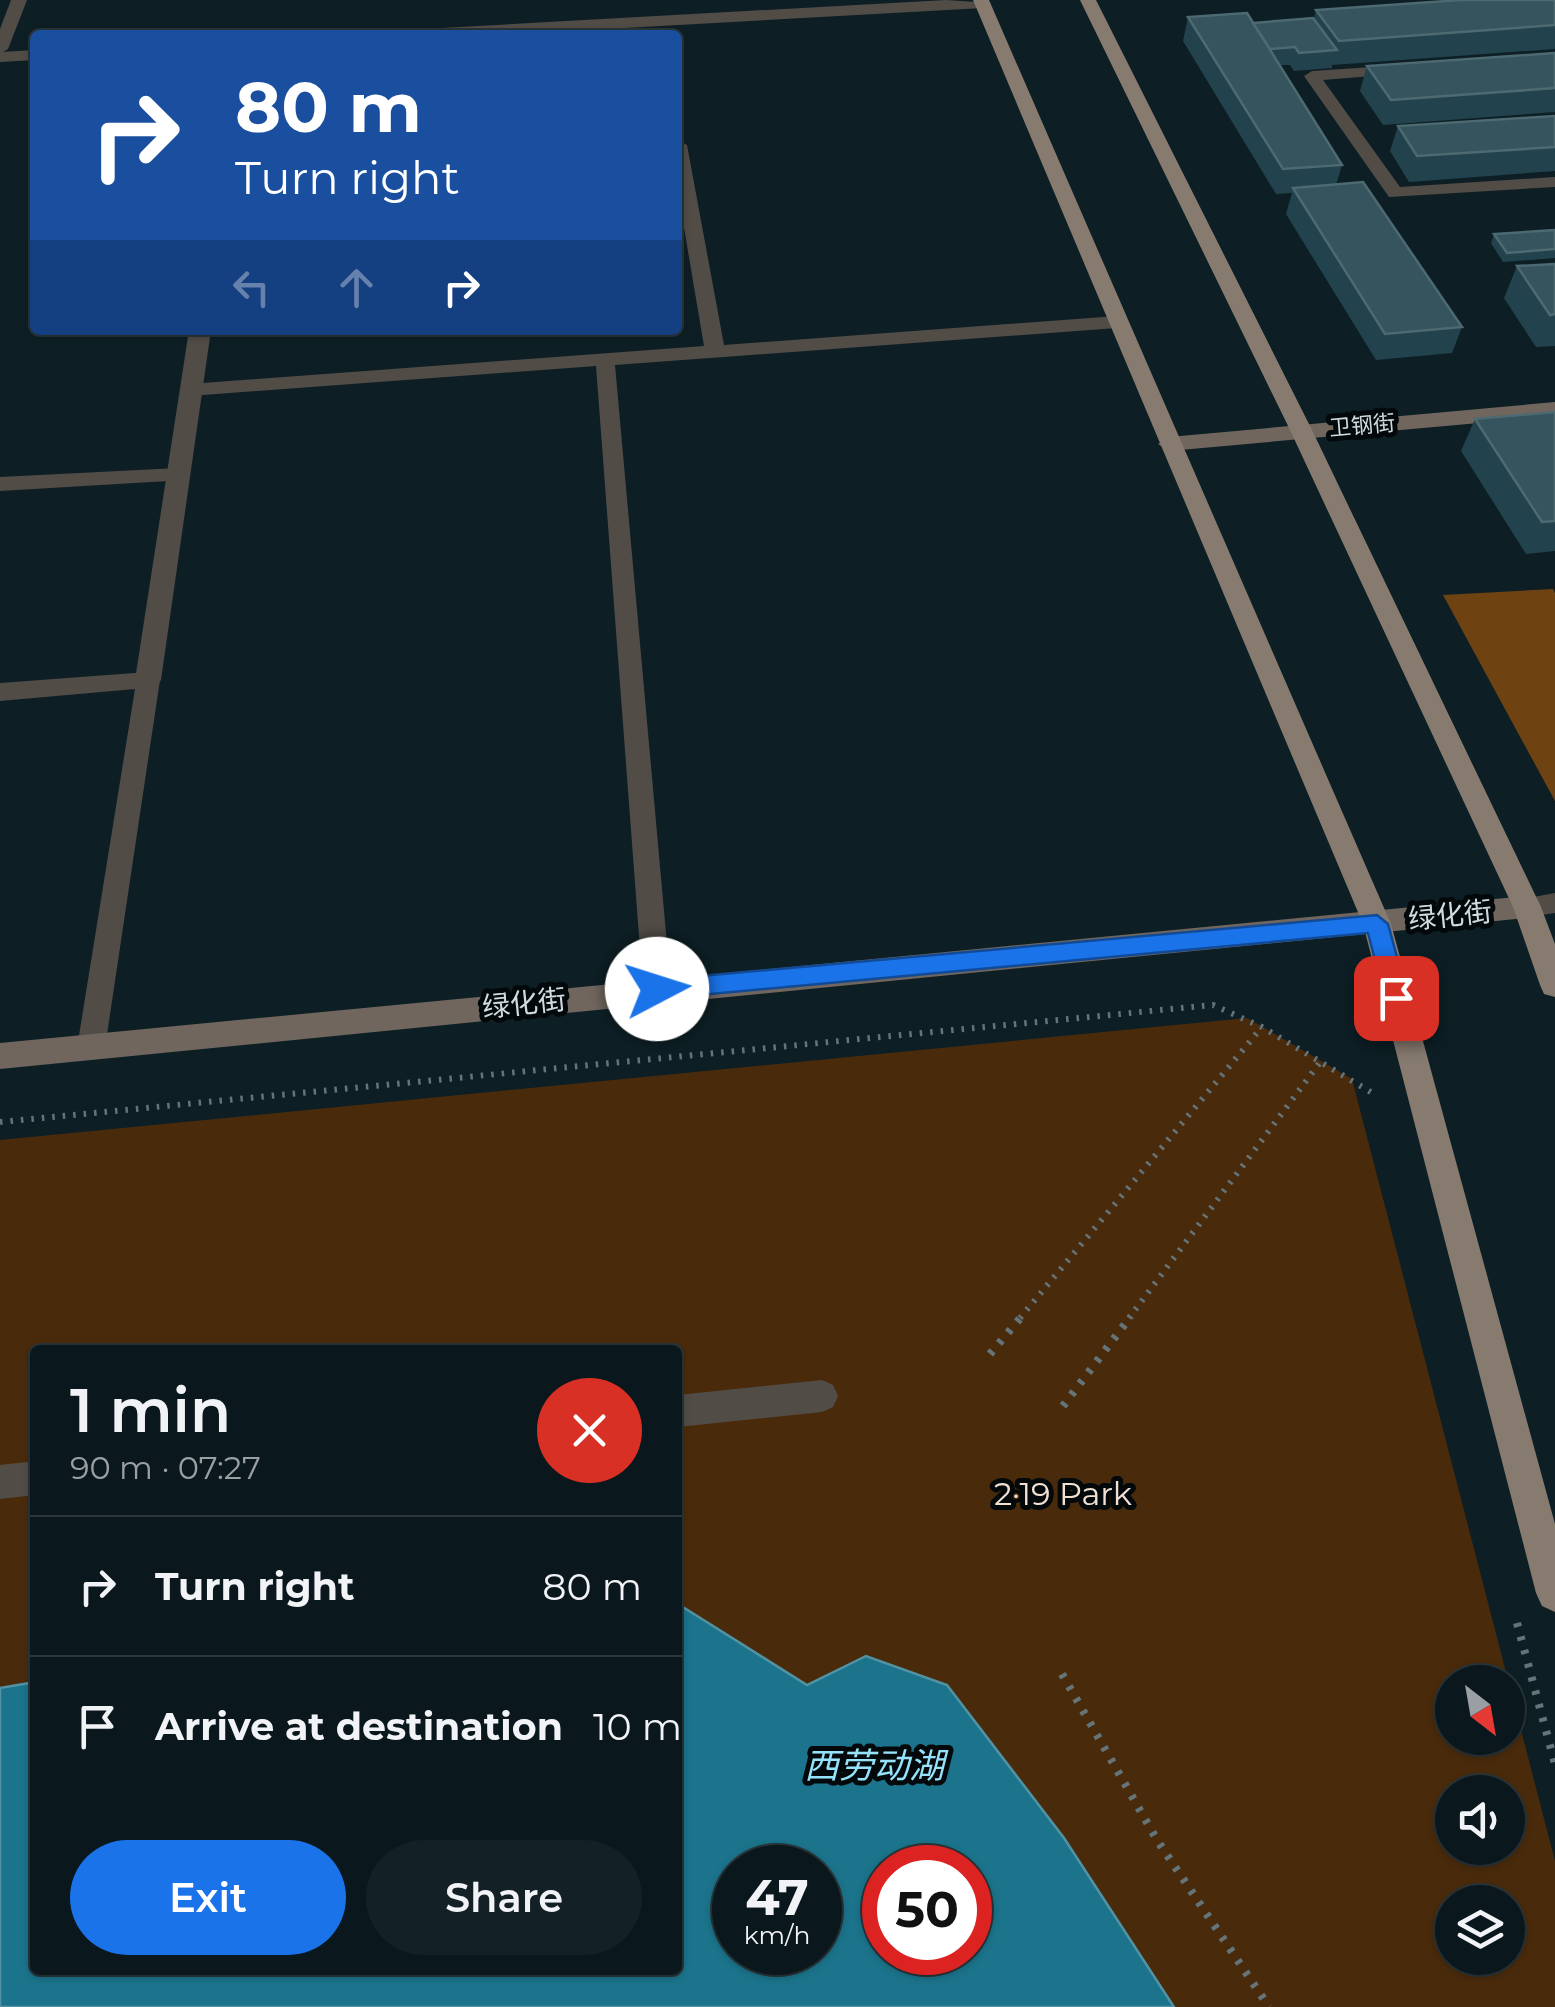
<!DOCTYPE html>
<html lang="en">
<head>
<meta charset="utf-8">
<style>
  :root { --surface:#0a171c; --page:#132025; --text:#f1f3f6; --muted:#999fa3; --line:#2a363b; --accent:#1a73e8 }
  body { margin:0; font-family:Montserrat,"Noto Sans SC",sans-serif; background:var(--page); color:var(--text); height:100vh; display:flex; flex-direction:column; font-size:38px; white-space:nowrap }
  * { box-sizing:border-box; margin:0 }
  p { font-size:32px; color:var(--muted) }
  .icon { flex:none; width:55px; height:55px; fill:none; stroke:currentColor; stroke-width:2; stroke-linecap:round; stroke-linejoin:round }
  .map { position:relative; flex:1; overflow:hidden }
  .panel { position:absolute; left:30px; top:1345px; width:652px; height:630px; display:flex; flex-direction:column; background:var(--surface); border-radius:10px; box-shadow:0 2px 8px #0004,0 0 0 2px var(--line) }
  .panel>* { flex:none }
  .top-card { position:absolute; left:30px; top:30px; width:652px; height:305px; border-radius:10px; box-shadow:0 2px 8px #0004,0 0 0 2px var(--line); background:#1a4fa0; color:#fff; overflow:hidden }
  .needle { width:65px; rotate:149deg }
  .controls { position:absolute; left:1435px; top:1665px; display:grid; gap:20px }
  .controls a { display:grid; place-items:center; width:90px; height:90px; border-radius:50%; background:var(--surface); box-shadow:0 2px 8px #0004,0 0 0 2px var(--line); font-size:50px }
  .speed { position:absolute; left:712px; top:1845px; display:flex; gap:20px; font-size:50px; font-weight:700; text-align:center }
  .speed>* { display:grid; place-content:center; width:130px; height:130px; border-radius:50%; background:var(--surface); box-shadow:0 2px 8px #0004,0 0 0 2px var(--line); line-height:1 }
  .speed small { font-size:25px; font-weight:400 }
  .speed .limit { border:15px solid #d22; background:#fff; color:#111 }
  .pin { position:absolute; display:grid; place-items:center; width:85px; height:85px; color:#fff; margin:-42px; border-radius:20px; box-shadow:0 5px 15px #0006 }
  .me { position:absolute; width:110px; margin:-55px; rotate:85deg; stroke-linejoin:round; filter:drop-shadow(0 0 8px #0008) }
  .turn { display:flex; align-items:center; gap:35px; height:210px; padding:0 40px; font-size:45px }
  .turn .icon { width:130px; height:130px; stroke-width:2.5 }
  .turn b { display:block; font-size:70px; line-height:85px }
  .lanes { display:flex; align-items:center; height:95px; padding:0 40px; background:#0003; justify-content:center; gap:50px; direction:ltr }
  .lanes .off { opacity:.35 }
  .round { display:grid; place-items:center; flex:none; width:105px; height:105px; border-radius:52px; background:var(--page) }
  .headline { display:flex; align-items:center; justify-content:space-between; height:170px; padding:0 40px }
  h1 { font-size:60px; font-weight:600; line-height:75px }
  .primary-button { display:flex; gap:20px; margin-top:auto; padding:20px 40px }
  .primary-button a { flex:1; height:115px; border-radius:60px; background:var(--accent); color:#fff; font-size:40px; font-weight:600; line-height:115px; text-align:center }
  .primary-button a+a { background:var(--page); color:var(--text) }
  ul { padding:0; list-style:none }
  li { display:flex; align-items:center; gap:30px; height:140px; padding:0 40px; border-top:2px solid var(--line) }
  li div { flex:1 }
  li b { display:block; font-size:38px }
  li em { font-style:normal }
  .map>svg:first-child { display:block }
  .green { fill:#492b0c; fill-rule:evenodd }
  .forest { fill:#6e4211 }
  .water { fill:#1b748b; stroke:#5193a4; stroke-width:2.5; fill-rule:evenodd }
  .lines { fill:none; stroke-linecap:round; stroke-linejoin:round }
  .path-far1 { stroke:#657479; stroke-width:6; stroke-dasharray:2.5 8; stroke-linecap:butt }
  .path { stroke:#657479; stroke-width:8; stroke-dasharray:4 10; stroke-linecap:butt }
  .lane { fill:#524c47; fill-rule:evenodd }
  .street { fill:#524c47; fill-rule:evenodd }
  .secondary { fill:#70665e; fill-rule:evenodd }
  .primary { fill:#877b70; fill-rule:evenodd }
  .wall { fill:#22434d }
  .building { fill:#35545d; stroke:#4d6971; stroke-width:2.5 }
  .route { fill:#1a73e8; stroke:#114b97; stroke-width:2.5 }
  .labels { text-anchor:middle; stroke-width:10; stroke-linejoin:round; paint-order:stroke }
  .far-street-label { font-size:22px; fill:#d0dbdf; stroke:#03080a }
  .street-label { font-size:28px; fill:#d0dbdf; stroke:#03080a }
  .near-park-label { font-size:32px; fill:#f2e1d2; stroke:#03080a }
  .near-water-label { font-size:35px; font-style:italic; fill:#95e2fa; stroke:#03080a }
</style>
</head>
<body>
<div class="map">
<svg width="1555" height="2007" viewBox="0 0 1555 2007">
  <rect width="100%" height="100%" fill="#0d1f25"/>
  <path class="green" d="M1247 1018 1352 1079 1555 1861V2007H0V1140ZM35 1350H678V1970H35ZM1452 1682H1508V1738H1452ZM1452 1792H1508V1848H1452ZM735 1868H820V1952H735ZM885 1868H970V1952H885ZM1452 1902H1508V1958H1452Z"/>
  <path class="forest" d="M1553 589 1555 593V801L1443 595Z"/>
  <path class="water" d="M678 1604 807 1685 866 1656 947 1685 1064 1838 1174 2007H0V1688L35 1682V1970H678ZM735 1868H820V1952H735ZM885 1868H970V1952H885Z"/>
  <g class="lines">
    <g class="path-far1">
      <path d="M0 1122 1213 1005 1262 1027 1374 1094"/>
      <path d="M1020 1318 1262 1027"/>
      <path d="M1129 1318 1321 1061"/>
    </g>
    <g class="path">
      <path d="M990 1354 1022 1316"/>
      <path d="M1063 1406 1131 1316"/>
      <path d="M1517 1623 1555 1764"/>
      <path d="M1062 1674 1157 1840 1269 2007"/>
    </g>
    <g class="lane">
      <path d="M11 0H27L8 49 0 54V29Z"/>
      <path d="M1403 65 1411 70 1409 73 1323 80 1400 187 1555 177V187L1389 197 1304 76 1312 71Z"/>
      <path d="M678 140 687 145 724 345 1117 316 1127 322 1117 328 615 365 671 989 667 997 657 1000 647 997 643 989 596 366 190 396 180 390 190 384 704 346 678 192Z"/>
      <path d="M178 468 189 475 185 480 0 491V477Z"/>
      <path d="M148 672 160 680 105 1048 101 1056 91 1060 81 1056 77 1048 135 689 0 701V683Z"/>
      <path d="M1555 893V913L1527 917 1518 914 1514 907 1518 900Z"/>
      <path d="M822 1380 833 1385 838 1396 833 1407 822 1412 678 1427V1395Z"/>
      <path d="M35 1461V1495L0 1499V1465Z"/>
    </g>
    <g class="street">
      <path d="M946 0 991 3 983 8 498 35H396L405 30Z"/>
      <path d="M35 50V60L0 62V52Z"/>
      <path d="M189 330H211L161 680 157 686H139L135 680Z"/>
    </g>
    <g class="secondary">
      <path d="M1555 402V416L1169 451 1158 444 1169 437Z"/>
      <path d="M1527 896 1537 899 1541 907 1537 915 1527 918 0 1069V1043Z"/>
    </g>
    <g class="primary">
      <path d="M973 0H989L1391 924 1555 1524V1612L1542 1606 1536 1593 1363 924Z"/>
      <path d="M1080 0H1096L1312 430 1541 907 1555 944V997L1544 994 1540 985 1513 907 1290 430Z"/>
    </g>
  </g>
  <g class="wall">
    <path d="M1555 0V49L1332 65V68L1294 71 1290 65H1280L1342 165 1336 185 1462 327 1452 353 1376 360 1286 214 1292 193 1276 194 1183 41 1188 17 1253 23 1314 19 1316 10Z"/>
    <path d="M1555 53V112L1383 125 1360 91 1367 66Z"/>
    <path d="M1555 116V171L1409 182 1390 151 1398 126Z"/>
    <path d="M1555 230V258L1503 262 1491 243 1494 234Z"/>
    <path d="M1555 264V346L1536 347 1504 298 1517 266Z"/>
    <path d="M1555 412V551L1526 554 1461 451 1475 419Z"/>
  </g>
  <g class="building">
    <path d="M1461 0H1555V25L1339 41 1316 10Z"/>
    <path d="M1247 13 1342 165 1283 169 1188 17Z"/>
    <path d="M1313 18 1337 50 1299 53 1295 47 1270 49 1253 23Z"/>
    <path d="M1555 53V88L1391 100 1367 66Z"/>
    <path d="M1555 116V147L1417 156 1398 126Z"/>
    <path d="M1363 182 1462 327 1385 334 1293 188Z"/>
    <path d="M1555 230V249L1507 253 1494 234Z"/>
    <path d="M1555 264V314L1550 315 1517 266Z"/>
    <path d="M1555 412V521L1542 522 1475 419Z"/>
  </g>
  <path class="route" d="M1377 915 1388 924 1408 998 1396 1007 1385 998 1368 933 657 999 646 989 657 980Z"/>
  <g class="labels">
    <g class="far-street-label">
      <text transform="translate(1362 425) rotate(-5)" y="8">卫钢街</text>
    </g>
    <g class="street-label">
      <text transform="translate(1450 915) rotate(-6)" y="10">绿化街</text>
      <text transform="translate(524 1003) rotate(-6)" y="10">绿化街</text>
    </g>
    <g class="near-park-label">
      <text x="1063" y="1505">2·19 Park</text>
    </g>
    <g class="near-water-label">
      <text x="874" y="1778">西劳动湖</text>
    </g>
  </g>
</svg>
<div class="controls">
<a><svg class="needle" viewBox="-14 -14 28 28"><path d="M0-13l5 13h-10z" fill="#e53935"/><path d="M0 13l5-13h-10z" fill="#999fa3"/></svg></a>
<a><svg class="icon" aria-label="sound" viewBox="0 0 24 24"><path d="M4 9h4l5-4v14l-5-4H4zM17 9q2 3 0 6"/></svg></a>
<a><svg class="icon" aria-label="layers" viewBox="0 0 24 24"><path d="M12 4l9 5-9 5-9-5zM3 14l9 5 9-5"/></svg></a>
</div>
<div class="speed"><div>47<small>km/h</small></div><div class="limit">50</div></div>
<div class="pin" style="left:1396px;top:998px;background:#d93025"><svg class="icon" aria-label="arrive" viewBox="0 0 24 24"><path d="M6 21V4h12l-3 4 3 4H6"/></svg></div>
<svg class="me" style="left:657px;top:989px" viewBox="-20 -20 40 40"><circle r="19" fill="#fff"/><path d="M0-13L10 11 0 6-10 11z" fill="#1a73e8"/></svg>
<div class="top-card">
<div class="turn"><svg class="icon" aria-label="right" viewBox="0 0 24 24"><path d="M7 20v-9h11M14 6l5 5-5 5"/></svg><div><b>80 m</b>Turn right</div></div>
<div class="lanes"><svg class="icon off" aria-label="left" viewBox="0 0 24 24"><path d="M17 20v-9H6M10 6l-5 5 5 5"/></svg><svg class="icon off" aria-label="ahead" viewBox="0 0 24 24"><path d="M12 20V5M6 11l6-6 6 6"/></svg><svg class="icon" aria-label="right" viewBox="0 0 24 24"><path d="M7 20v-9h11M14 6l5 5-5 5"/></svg></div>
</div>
<section class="panel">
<div class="headline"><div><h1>1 min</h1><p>90 m · 07:27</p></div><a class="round" style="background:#d93025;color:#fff"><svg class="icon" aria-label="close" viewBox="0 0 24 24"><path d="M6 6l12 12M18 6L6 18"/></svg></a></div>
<ul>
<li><svg class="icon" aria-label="right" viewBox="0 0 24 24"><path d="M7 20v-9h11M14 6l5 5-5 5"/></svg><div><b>Turn right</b></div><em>80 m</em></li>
<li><svg class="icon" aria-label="arrive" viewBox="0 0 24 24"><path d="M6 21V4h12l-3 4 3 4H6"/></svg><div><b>Arrive at destination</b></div><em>10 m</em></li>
</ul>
<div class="primary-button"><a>Exit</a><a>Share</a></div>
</section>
</div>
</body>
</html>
